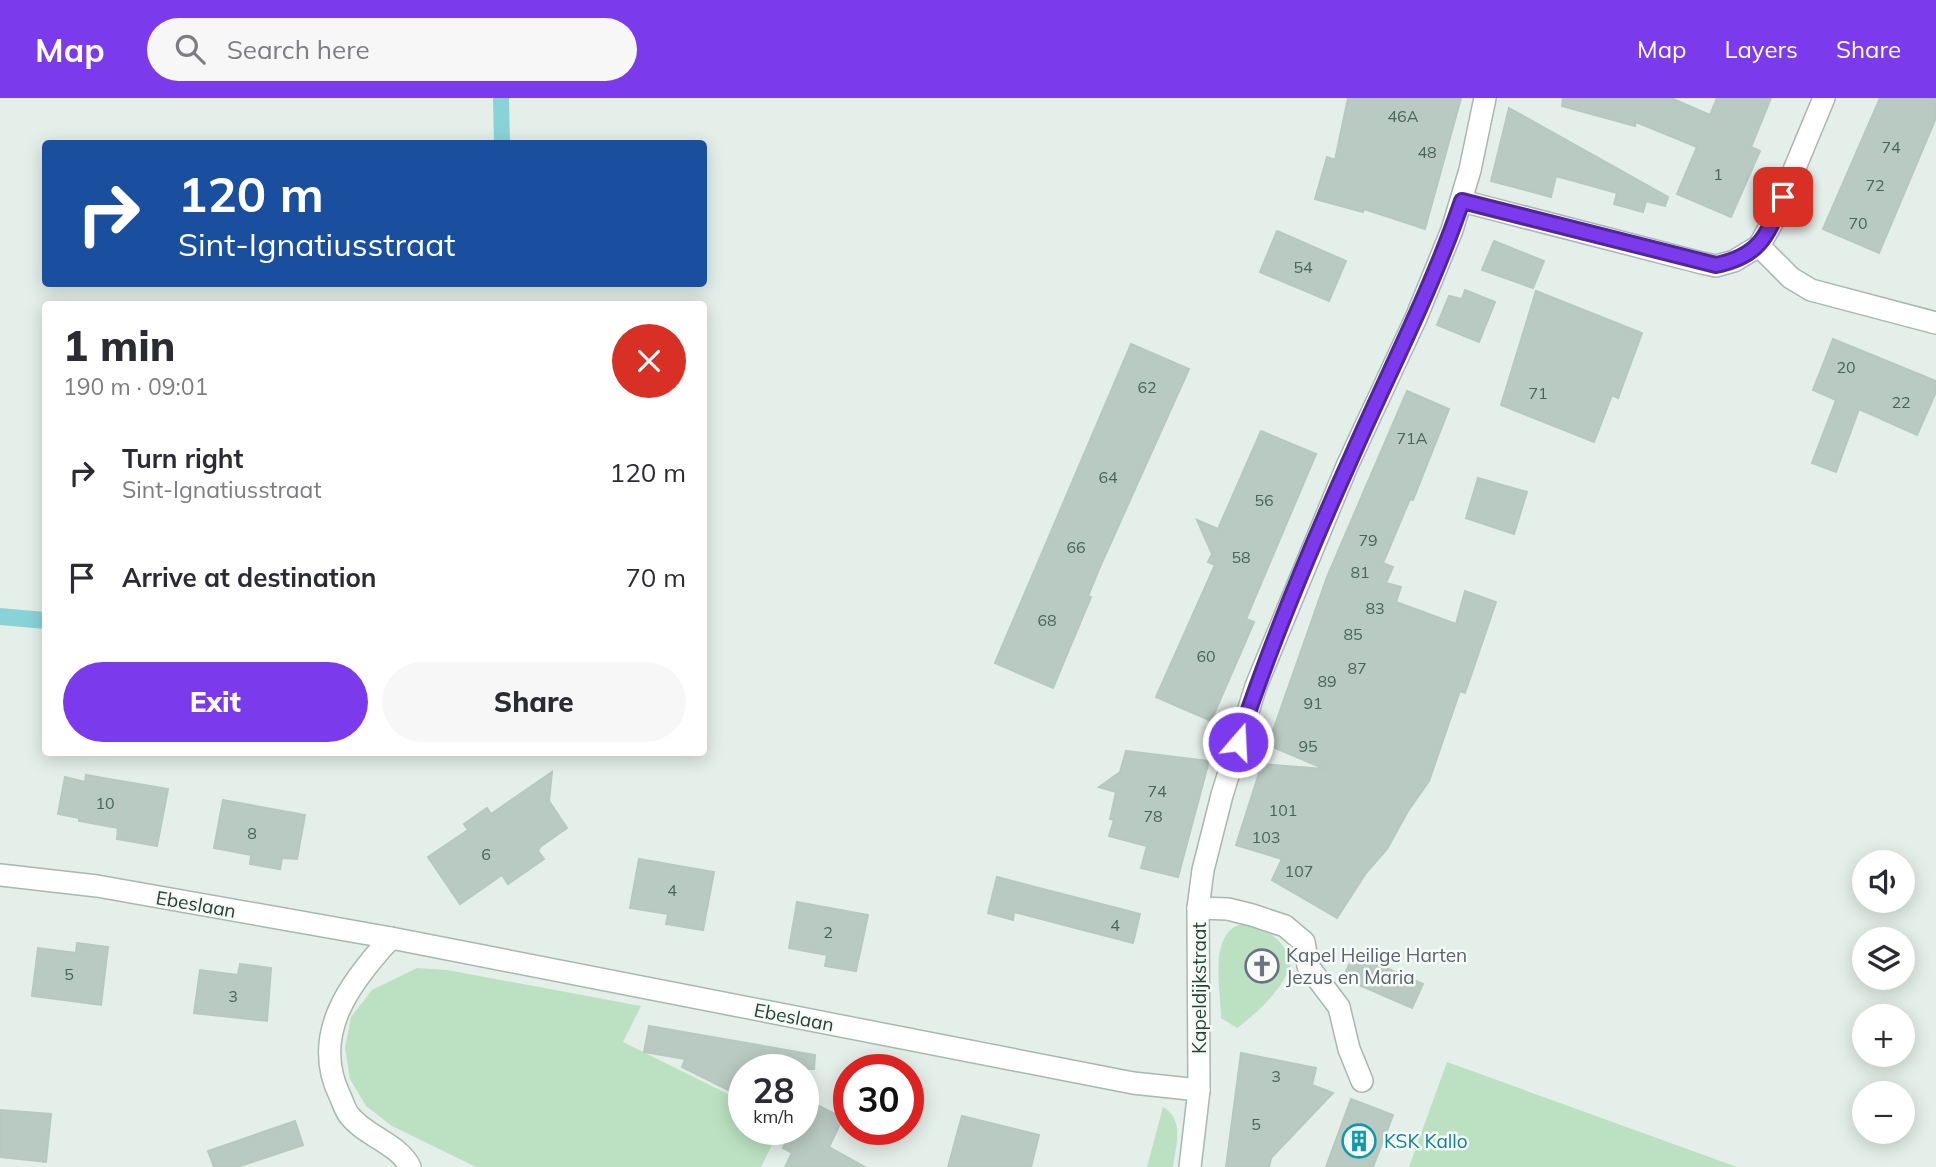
<!DOCTYPE html>
<html lang="en">
<head>
<meta charset="utf-8">
<style>
  :root { --surface:#fff; --page:#f7f7f7; --text:#2b2b33; --muted:#7c7c81; --accent:#7c3aed }
  body { margin:0; font-family:Mulish,sans-serif; background:var(--page); color:var(--text); height:100vh; display:flex; flex-direction:column; font-size:26px; white-space:nowrap }
  * { box-sizing:border-box; margin:0 }
  p { font-size:23px; color:var(--muted) }
  .icon { flex:none; width:38px; height:38px; fill:none; stroke:currentColor; stroke-width:2; stroke-linecap:round; stroke-linejoin:round }
  .map { position:relative; flex:1; overflow:hidden }
  .drawer { position:absolute; left:42px; top:203px; width:665px; height:455px; display:flex; flex-direction:column; background:var(--surface); border-radius:7px; box-shadow:0 4px 18px #0003 }
  .drawer>* { flex:none }
  .banner { position:absolute; left:42px; top:42px; width:665px; height:147px; border-radius:7px; box-shadow:0 4px 18px #0003; background:#1a4fa0; color:#fff; overflow:hidden }
  .fabs { position:absolute; left:1852px; top:752px; display:grid; gap:14px }
  .fabs a { display:grid; place-items:center; width:63px; height:63px; border-radius:50%; background:var(--surface); box-shadow:0 4px 18px #0003; font-size:35px }
  .speed { position:absolute; left:728px; top:956px; display:flex; gap:14px; font-size:35px; font-weight:700; text-align:center }
  .speed>* { display:grid; place-content:center; width:91px; height:91px; border-radius:50%; background:var(--surface); box-shadow:0 4px 18px #0003; line-height:1 }
  .speed small { font-size:18px; font-weight:400 }
  .speed .limit { border:10px solid #d22; background:#fff; color:#111 }
  .pin { position:absolute; display:grid; place-items:center; width:60px; height:60px; color:#fff; margin:-30px; border-radius:14px; box-shadow:0 4px 10px #0006 }
  .me { position:absolute; width:77px; margin:-38px; rotate:19deg; stroke-linejoin:round; filter:drop-shadow(0 0 5px #0008) }
  .turn { display:flex; align-items:center; gap:24px; height:147px; padding:0 21px; font-size:32px }
  .turn .icon { width:91px; height:91px; stroke-width:2.5 }
  .turn b { display:block; font-size:49px; line-height:60px }
  .round { display:grid; place-items:center; flex:none; width:74px; height:74px; border-radius:37px; background:var(--page) }
  .overview { display:flex; align-items:center; justify-content:space-between; height:119px; padding:0 21px }
  h1 { font-size:42px; font-weight:800; line-height:52px }
  .button { display:flex; gap:14px; margin-top:auto; padding:14px 21px }
  .button a { flex:1; height:80px; border-radius:42px; background:var(--accent); color:#fff; font-size:28px; font-weight:800; line-height:80px; text-align:center }
  .button a+a { background:var(--page); color:var(--text) }
  ul { padding:0; list-style:none }
  li { display:flex; align-items:center; gap:21px; height:105px; padding:0 21px }
  li div { flex:1 }
  li b { display:block; font-size:26px }
  li em { font-style:normal }
  header { display:flex; align-items:center; gap:42px; box-sizing:border-box; height:98px; padding:0 35px; background:var(--accent); color:#fff }
  header strong { font-size:33px }
  nav { display:flex; gap:38px; margin-inline-start:auto; font-size:24px }
  .search { width:490px; height:63px; background:var(--page); display:flex; align-items:center; gap:18px; box-sizing:border-box; padding:0 24px; border-radius:38px; color:var(--muted); font-size:26px }
  .map>svg:first-child { display:block }
  .green { fill:#bce1c2 }
  .water { fill:#89d3d7 }
  .building { fill:#b9cac2; stroke:#b6c9bf; stroke-width:2 }
  .lines { fill:none; stroke-linecap:round; stroke-linejoin:round }
  .street-casing { stroke:#a6b8b0; stroke-width:24 }
  .street { stroke:#fff; stroke-width:21 }
  .route-casing { stroke:#51269a; stroke-width:18 }
  .route { stroke:#7c3aed; stroke-width:12 }
  .labels { text-anchor:middle; stroke-width:5; stroke-linejoin:round; paint-order:stroke }
  .number-label { font-size:16px; fill:#486459 }
  .street-label { font-size:19px; fill:#224236; stroke:#f6fbf8 }
  .worship-label { font-size:19px; fill:#5b616d; stroke:#f6fbf8; text-anchor:start }
  .culture-label { font-size:19px; fill:#0d838f; stroke:#f6fbf8; text-anchor:start }
</style>
</head>
<body>
<header>
<strong>Map</strong>
<div class="search"><svg class="icon" aria-label="search" viewBox="0 0 24 24"><circle cx="10" cy="10" r="6"/><path d="M15 15l6 6"/></svg>Search here</div>
<nav><a>Map</a><a>Layers</a><a>Share</a></nav>
</header>
<div class="map">
<svg width="1936" height="1069" viewBox="0 0 1936 1069">
  <rect width="100%" height="100%" fill="#e4efe9"/>
  <g class="green">
    <path d="M1249 825C1271 834 1281 841 1292 863 1285 889 1259 914 1237 930L1221 920C1221 890 1206 827 1249 825Z"/>
    <path d="M417 870 447 872 641 908 623 944 744 1004V1031H780L761 1069H476L392 1028 366 1008 350 981 345 950 351 919 372 892Z"/>
    <path d="M1447 964 1737 1069H1409Z"/>
    <path d="M1163 1009C1185 1022 1176 1047 1173 1069H1147Z"/>
  </g>
  <g class="water">
    <path d="M493 0H509L510 45H494Z"/>
    <path d="M0 510 45 514V531L0 527Z"/>
  </g>
  <g class="building">
    <path d="M1348 0H1461L1425 131 1364 111 1363 114 1315 101 1327 59 1335 62Z"/>
    <path d="M1563 0H1671L1710 17 1717 0H1771L1751 49 1760 53 1731 119 1677 96 1697 49 1636 24 1635 28 1562 8Z"/>
    <path d="M1880 0H1936V20L1879 155 1823 131Z"/>
    <path d="M1509 10 1668 99 1665 108 1646 103 1643 114 1614 106 1617 95 1556 78 1551 99 1491 83Z"/>
    <path d="M1277 133 1346 163 1329 203 1260 174Z"/>
    <path d="M1494 143 1544 163 1533 190 1482 172Z"/>
    <path d="M1465 192 1495 204 1479 244 1437 227 1449 198 1462 201Z"/>
    <path d="M1536 193 1642 235 1618 300 1612 297 1594 344 1501 307Z"/>
    <path d="M1833 241 1936 283V294L1917 337 1859 311 1836 374 1812 365 1836 302 1813 292Z"/>
    <path d="M1131 246 1189 271 1099 471 1088 498 1091 499 1053 590 995 565Z"/>
    <path d="M1407 293 1449 311 1413 402 1410 401 1383 465 1393 469 1386 485 1401 489 1396 504 1456 526 1465 493 1496 504 1465 595 1460 593 1429 683 1408 713 1387 751 1366 775 1337 820 1272 782 1282 761 1236 747 1262 666 1325 671 1268 647 1327 479Z"/>
    <path d="M1261 333 1316 356 1246 521 1254 524 1211 623 1156 599 1215 467 1208 464 1212 456 1197 422 1218 431Z"/>
    <path d="M1478 380 1527 394 1514 436 1466 420Z"/>
    <path d="M1126 653 1209 663 1178 779 1141 770 1147 748 1109 738 1114 722 1110 721 1116 694 1099 689 1120 674Z"/>
    <path d="M552 674 549 703 567 730 540 749 538 753 544 761 508 786 502 777 460 806 428 759 468 732 464 726 487 710 491 716Z"/>
    <path d="M86 677 168 691 157 748 117 741 118 730 79 723V720L58 716 65 679 85 684Z"/>
    <path d="M223 702 305 717 297 761 282 760 280 771 250 766 251 757 214 750Z"/>
    <path d="M639 761 714 774 703 832 666 826 668 816 630 810Z"/>
    <path d="M997 779 1140 816 1133 845 1014 814 1013 822 988 815Z"/>
    <path d="M797 804 868 817 856 873 825 868 827 857 789 850Z"/>
    <path d="M77 845 108 849 101 907 32 898 38 850 76 855Z"/>
    <path d="M1354 856 1423 886 1412 910 1343 880Z"/>
    <path d="M240 866 271 870 267 923 194 915 200 872 238 877Z"/>
    <path d="M649 928 815 957 814 971H744V1000L682 969 685 961 644 954Z"/>
    <path d="M1241 955 1316 970 1312 987 1333 995 1271 1060 1269 1069H1226Z"/>
    <path d="M803 1000 843 1020 829 1049 865 1069H785L792 1055 783 1050 792 1031H803Z"/>
    <path d="M1351 1001 1393 1017 1373 1069H1326Z"/>
    <path d="M0 1012 51 1016 46 1064 0 1059Z"/>
    <path d="M962 1018 1039 1037 1031 1069H948Z"/>
    <path d="M295 1023 303 1047 237 1069H214L208 1053Z"/>
  </g>
  <g class="lines">
    <defs>
      <g id="street">
        <path d="M1462 103 1702 165 1716 168 1734 163 1759 148 1772 125 1824 0"/>
        <path d="M1759 148 1791 180 1811 192 1936 225"/>
        <path d="M0 777 97 788 391 840 1133 985 1199 992"/>
        <path d="M1198 810 1228 811 1252 817 1285 828 1304 844 1308 868 1339 909 1349 951 1362 983"/>
        <path d="M391 840C350 884 310 937 340 998 343 1004 345 1012 349 1017 366 1039 398 1045 410 1069"/>
        <path d="M1190 1069 1199 992 1198 810 1203 772 1222 697 1256 588 1347 368 1416 220 1452 132 1470 72 1485 0"/>
      </g>
    </defs>
    <use href="#street" class="street-casing"/>
    <use href="#street" class="street"/>
  </g>
  <g class="lines">
    <defs>
      <path id="route" d="M1238 644C1269 550 1307 458 1348 367 1386 279 1431 194 1462 103L1716 167C1760 158 1767 138 1783 99"/>
    </defs>
    <use href="#route" class="route-casing"/>
    <use href="#route" class="route"/>
  </g>
  <defs>
    <symbol id="church-ring" viewBox="-11 -11 22 22"><circle r="9.5" fill="#f6fbf8" stroke="#6b7280" stroke-width="1.5"/><path d="M-1.2-6h2.4v3.5h3.3v2.4h-3.3V6h-2.4V-.1h-3.3v-2.4h3.3Z" fill="#6b7280"/></symbol>
    <symbol id="building-ring" viewBox="-11 -11 22 22"><circle r="9.5" fill="#f6fbf8" stroke="#0f9aa8" stroke-width="1.5"/><path d="M-4-6H4V6H1V3H-1V6H-4ZM-2.5-4.3h1.7v1.8h-1.7ZM.8-4.3h1.7v1.8H.8ZM-2.5-1h1.7V.8h-1.7ZM.8-1h1.7V.8H.8Z" fill="#0f9aa8"/></symbol>
  </defs>
  <g fill-rule="evenodd">
    <use href="#church-ring" x="1243" y="849" width="38" height="38"/>
    <use href="#building-ring" x="1340" y="1024" width="38" height="38"/>
  </g>
  <g class="labels">
    <g class="number-label">
      <text x="1403" y="24">46A</text>
      <text x="1891" y="55">74</text>
      <text x="1427" y="60">48</text>
      <text x="1718" y="82">1</text>
      <text x="1875" y="93">72</text>
      <text x="1858" y="131">70</text>
      <text x="1303" y="175">54</text>
      <text x="1846" y="275">20</text>
      <text x="1147" y="295">62</text>
      <text x="1538" y="301">71</text>
      <text x="1901" y="310">22</text>
      <text x="1412" y="346">71A</text>
      <text x="1108" y="385">64</text>
      <text x="1264" y="408">56</text>
      <text x="1368" y="448">79</text>
      <text x="1076" y="455">66</text>
      <text x="1241" y="465">58</text>
      <text x="1360" y="480">81</text>
      <text x="1375" y="516">83</text>
      <text x="1047" y="528">68</text>
      <text x="1353" y="542">85</text>
      <text x="1206" y="564">60</text>
      <text x="1357" y="576">87</text>
      <text x="1327" y="589">89</text>
      <text x="1313" y="611">91</text>
      <text x="1308" y="654">95</text>
      <text x="1157" y="699">74</text>
      <text x="105" y="711">10</text>
      <text x="1283" y="718">101</text>
      <text x="1153" y="724">78</text>
      <text x="252" y="741">8</text>
      <text x="1266" y="745">103</text>
      <text x="486" y="762">6</text>
      <text x="1299" y="779">107</text>
      <text x="672" y="798">4</text>
      <text x="1115" y="833">4</text>
      <text x="828" y="840">2</text>
      <text x="69" y="882">5</text>
      <text x="233" y="904">3</text>
      <text x="1276" y="984">3</text>
      <text x="1256" y="1032">5</text>
    </g>
    <g class="street-label">
      <text transform="translate(196 806) rotate(10)" y="7">Ebeslaan</text>
      <text transform="translate(1199 890) rotate(-90)" y="7">Kapeldijkstraat</text>
      <text transform="translate(794 919) rotate(11)" y="7">Ebeslaan</text>
    </g>
    <g class="worship-label">
      <text x="1286" y="864">Kapel Heilige Harten<tspan x="1286" dy="22">Jezus en Maria</tspan></text>
    </g>
    <g class="culture-label">
      <text x="1384" y="1050">KSK Kallo</text>
    </g>
  </g>
</svg>
<div class="fabs">
<a><svg class="icon" aria-label="sound" viewBox="0 0 24 24"><path d="M4 9h4l5-4v14l-5-4H4zM17 9q2 3 0 6"/></svg></a>
<a><svg class="icon" aria-label="layers" viewBox="0 0 24 24"><path d="M12 4l9 5-9 5-9-5zM3 14l9 5 9-5"/></svg></a>
<a>+</a>
<a>−</a>
</div>
<div class="speed"><div>28<small>km/h</small></div><div class="limit">30</div></div>
<div class="pin" style="left:1783px;top:99px;background:#d93025"><svg class="icon" aria-label="arrive" viewBox="0 0 24 24"><path d="M6 21V4h12l-3 4 3 4H6"/></svg></div>
<svg class="me" style="left:1238px;top:644px" viewBox="-20 -20 40 40"><circle r="17" fill="#7c3aed" stroke="#fff" stroke-width="3"/><path d="M0-11L8 9 0 5-8 9z" fill="#fff"/></svg>
<div class="banner">
<div class="turn"><svg class="icon" aria-label="right" viewBox="0 0 24 24"><path d="M7 20v-9h11M14 6l5 5-5 5"/></svg><div><b>120 m</b>Sint-Ignatiusstraat</div></div>
</div>
<section class="drawer">
<div class="overview"><div><h1>1 min</h1><p>190 m · 09:01</p></div><a class="round" style="background:#d93025;color:#fff"><svg class="icon" aria-label="close" viewBox="0 0 24 24"><path d="M6 6l12 12M18 6L6 18"/></svg></a></div>
<ul>
<li><svg class="icon" aria-label="right" viewBox="0 0 24 24"><path d="M7 20v-9h11M14 6l5 5-5 5"/></svg><div><b>Turn right</b><p>Sint-Ignatiusstraat</p></div><em>120 m</em></li>
<li><svg class="icon" aria-label="arrive" viewBox="0 0 24 24"><path d="M6 21V4h12l-3 4 3 4H6"/></svg><div><b>Arrive at destination</b></div><em>70 m</em></li>
</ul>
<div class="button"><a>Exit</a><a>Share</a></div>
</section>
</div>
</body>
</html>
